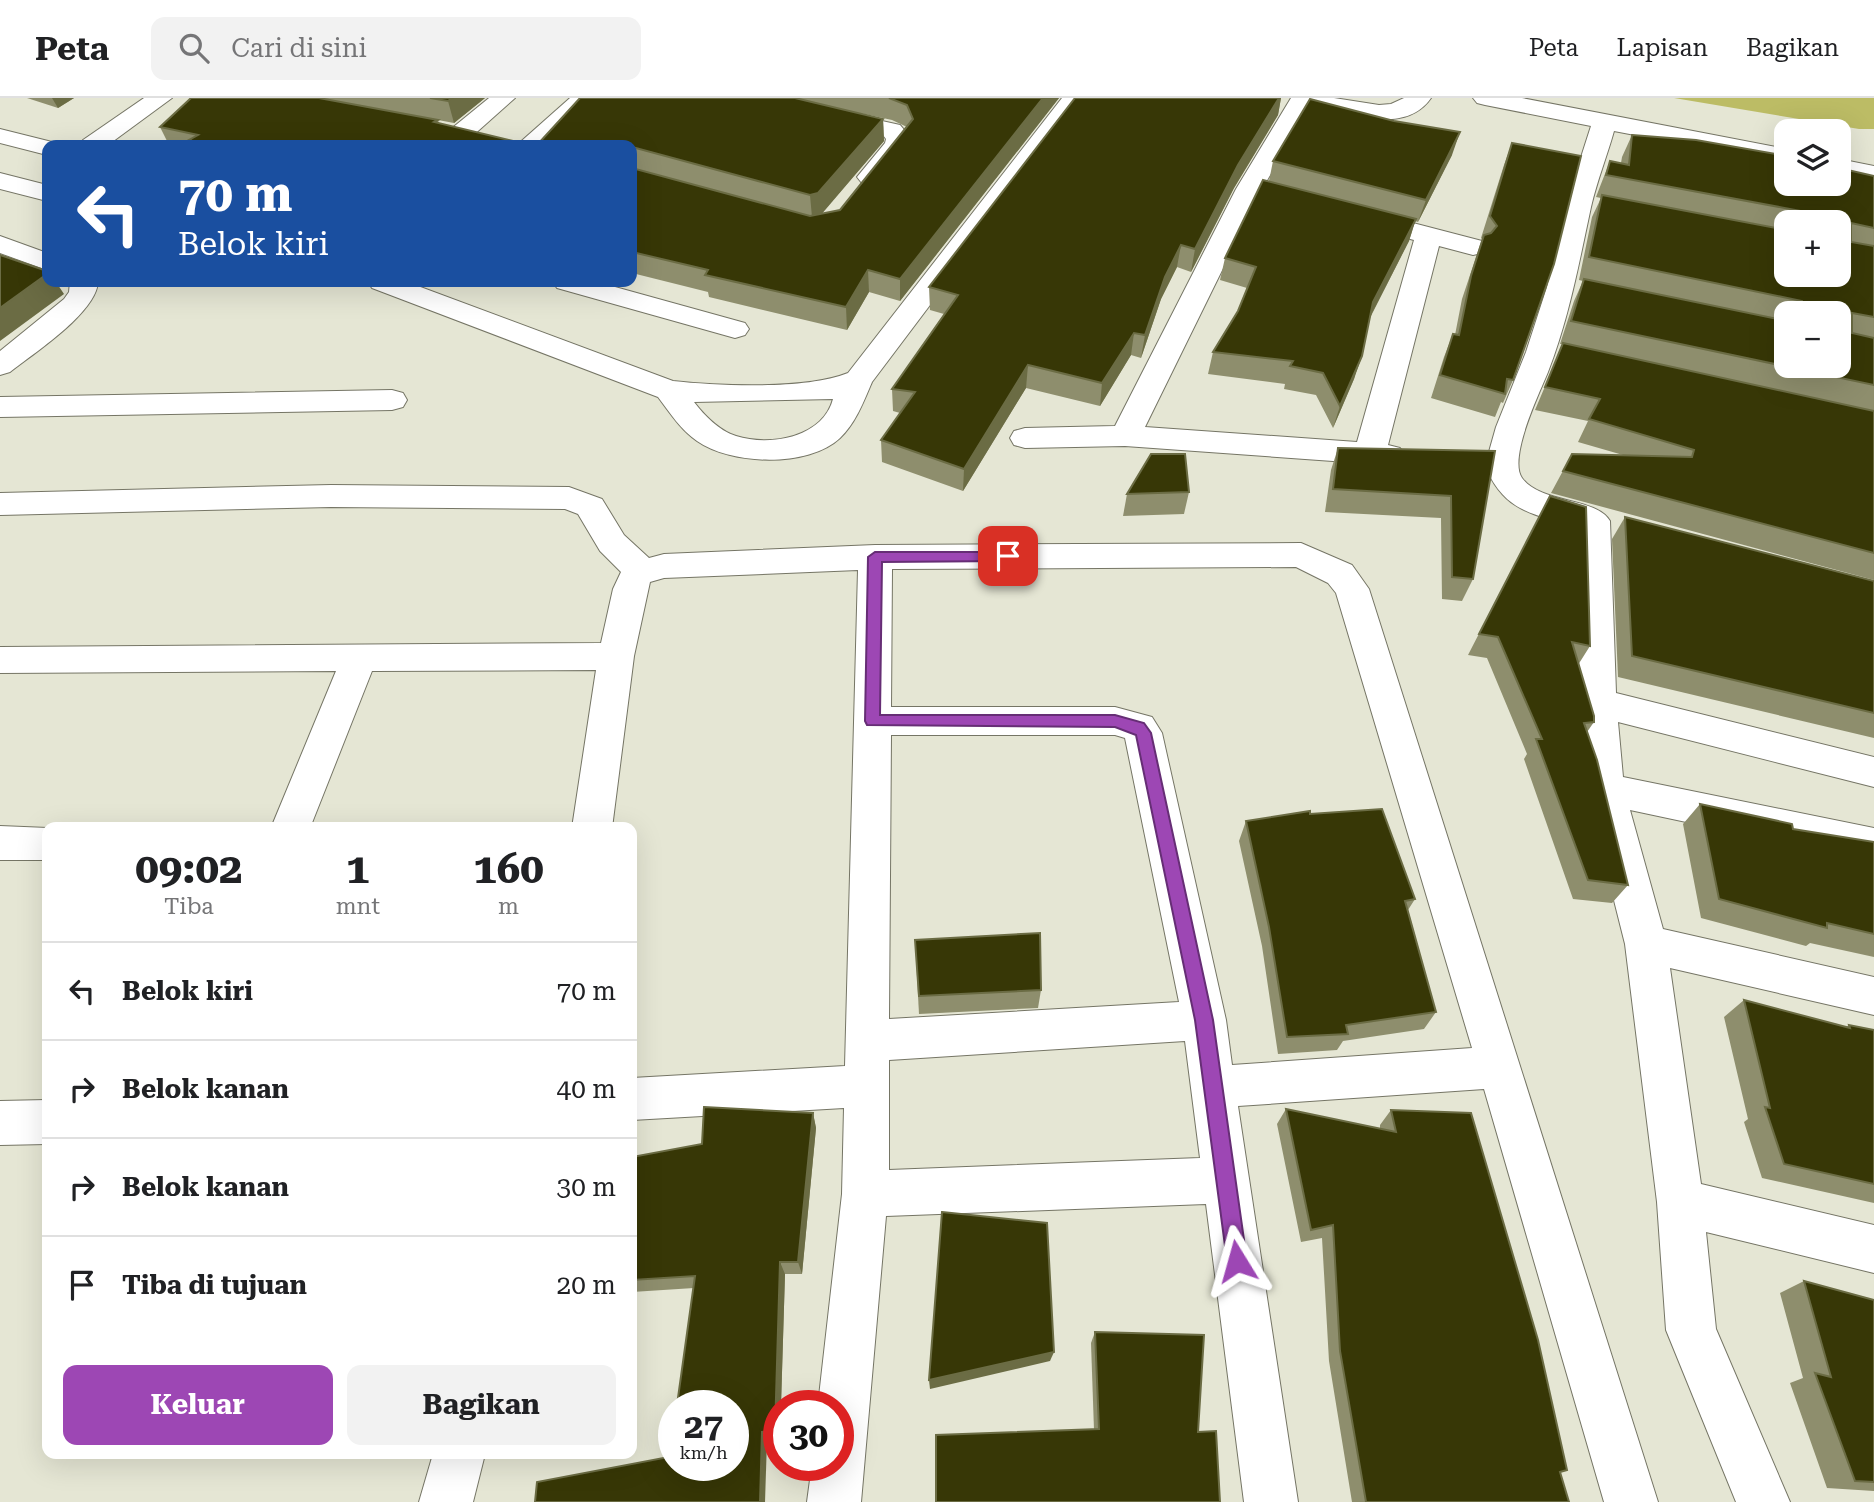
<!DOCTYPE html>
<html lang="id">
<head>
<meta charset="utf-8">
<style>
  :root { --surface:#fff; --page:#f2f2f2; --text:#202124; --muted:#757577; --line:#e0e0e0; --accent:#9d47b4 }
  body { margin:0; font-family:"Roboto Serif",serif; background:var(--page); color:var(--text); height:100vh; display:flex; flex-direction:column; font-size:26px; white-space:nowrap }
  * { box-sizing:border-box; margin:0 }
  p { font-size:23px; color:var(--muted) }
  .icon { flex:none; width:38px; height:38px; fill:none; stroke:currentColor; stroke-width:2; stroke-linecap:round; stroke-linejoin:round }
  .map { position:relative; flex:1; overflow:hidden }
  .sheet { position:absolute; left:42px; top:724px; width:595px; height:637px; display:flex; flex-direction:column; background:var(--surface); border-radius:14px; box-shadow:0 7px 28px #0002 }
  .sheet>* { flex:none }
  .top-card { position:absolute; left:42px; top:42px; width:595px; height:147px; border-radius:14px; box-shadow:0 7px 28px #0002; background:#1a4fa0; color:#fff; overflow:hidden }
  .buttons { position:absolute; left:1774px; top:21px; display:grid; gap:14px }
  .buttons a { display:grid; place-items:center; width:77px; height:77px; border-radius:14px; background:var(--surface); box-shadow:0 7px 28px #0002; font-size:35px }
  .speed { position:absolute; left:658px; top:1292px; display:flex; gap:14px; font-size:35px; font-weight:700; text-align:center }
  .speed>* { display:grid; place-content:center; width:91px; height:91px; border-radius:50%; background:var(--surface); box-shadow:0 7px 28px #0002; line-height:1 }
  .speed small { font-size:18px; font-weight:400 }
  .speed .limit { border:10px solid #d22; background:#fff; color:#111 }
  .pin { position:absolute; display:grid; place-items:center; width:60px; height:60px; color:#fff; margin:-30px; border-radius:14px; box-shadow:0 4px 10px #0006 }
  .me { position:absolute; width:77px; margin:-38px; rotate:352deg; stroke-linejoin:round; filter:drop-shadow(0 0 5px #0008) }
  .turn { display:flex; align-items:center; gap:24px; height:147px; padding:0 21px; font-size:32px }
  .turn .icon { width:91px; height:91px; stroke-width:2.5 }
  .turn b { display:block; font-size:49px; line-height:60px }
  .eta { display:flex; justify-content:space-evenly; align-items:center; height:119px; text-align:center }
  .eta b { font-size:42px; font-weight:700; line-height:49px }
  .cta { display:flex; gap:14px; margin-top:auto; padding:14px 21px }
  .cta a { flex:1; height:80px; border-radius:14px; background:var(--accent); color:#fff; font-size:28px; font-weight:700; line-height:80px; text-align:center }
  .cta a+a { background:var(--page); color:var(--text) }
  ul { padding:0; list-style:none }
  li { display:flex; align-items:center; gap:21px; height:98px; padding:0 21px; border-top:2px solid var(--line) }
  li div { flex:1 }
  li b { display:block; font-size:26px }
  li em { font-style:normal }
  header { display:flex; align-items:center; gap:42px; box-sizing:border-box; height:98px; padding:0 35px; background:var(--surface); border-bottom:2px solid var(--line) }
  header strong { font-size:33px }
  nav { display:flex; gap:38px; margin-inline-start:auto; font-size:24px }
  .search { width:490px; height:63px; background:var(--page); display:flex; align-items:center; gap:18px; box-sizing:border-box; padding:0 24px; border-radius:14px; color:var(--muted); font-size:26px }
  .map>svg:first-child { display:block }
  .water { fill:#bcbc65 }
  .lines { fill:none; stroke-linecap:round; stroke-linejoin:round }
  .minor-casing { stroke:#757565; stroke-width:2 }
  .minor { fill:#fff; fill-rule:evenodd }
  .wall { fill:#8e8e6d; fill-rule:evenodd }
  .shaded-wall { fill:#6b6c44 }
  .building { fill:#373706; stroke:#6b6c44; stroke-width:2 }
  .route { fill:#9d47b4; stroke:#662e75; stroke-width:2 }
</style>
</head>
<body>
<header>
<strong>Peta</strong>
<div class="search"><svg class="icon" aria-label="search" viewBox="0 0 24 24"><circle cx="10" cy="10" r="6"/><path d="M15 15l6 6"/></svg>Cari di sini</div>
<nav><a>Peta</a><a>Lapisan</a><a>Bagikan</a></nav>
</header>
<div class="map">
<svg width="1874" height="1404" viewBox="0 0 1874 1404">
  <rect width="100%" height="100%" fill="#e5e6d4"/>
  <path class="water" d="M1674 0H1874V31H1859Z"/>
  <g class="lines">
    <defs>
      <g id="minor">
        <path d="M144 0H172L108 47H80L83 42Z"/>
        <path d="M489 0H515L469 41 460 43 451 41 448 36 451 31Z"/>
        <path d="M570 0H596L544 47H517Z"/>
        <path d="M734 0H778L891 25 900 27 911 40C908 50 887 80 878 85 872 88 866 86 861 84L857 79 885 45 886 41 883 37 738 5Z"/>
        <path d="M1062 0H1086L872 284C864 303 855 326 840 340 808 370 731 367 697 343 681 332 670 315 658 299L372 190 368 184H407L673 283C720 288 805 292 848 275ZM833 301C823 339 771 349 736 338 718 332 705 318 694 304Z"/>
        <path d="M1291 0H1334L1379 7 1391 6 1404 0H1431C1403 40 1346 11 1308 12L1262 91 1145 329 1357 344 1414 142 1354 126 1350 120 1354 114 1363 112 1482 143 1486 149 1482 155 1473 157 1439 148 1388 347 1400 350 1405 357 1400 364 1389 367 1125 348 1025 350 1014 347 1010 340 1014 333 1025 330 1115 328 1236 91Z"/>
        <path d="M1473 0H1522L1787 51V66L1614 33C1607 58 1597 83 1591 109 1579 165 1569 220 1548 274 1539 296 1508 360 1522 380 1541 406 1596 399 1610 423L1616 595 1874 659V689L1618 624 1623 679 1874 730V764L1630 712 1663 831 1874 879V917L1670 870 1701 1086 1874 1127V1175L1706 1134 1716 1231 1790 1404H1736L1666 1232 1657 1104 1625 846 1586 691 1580 605 1576 429C1531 415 1505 414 1485 368L1496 329 1526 254 1547 189 1566 106 1591 28 1485 7 1477 5Z"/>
        <path d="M0 31 56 45 57 47H47V57L0 45Z"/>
        <path d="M1839 61 1874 68V84L1839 77Z"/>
        <path d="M0 75 47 87V103L0 91Z"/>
        <path d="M0 138 47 155V172L0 155Z"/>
        <path d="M70 184H98C96 215 34 255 10 274L0 277V253L64 201 69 194Z"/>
        <path d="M553 184H597L745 225 749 231 745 237 735 240 557 190Z"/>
        <path d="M392 292 403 295 407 302 403 309 392 312 0 319V299Z"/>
        <path d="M331 387 569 389 602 401 624 437 649 460 664 456 875 447 1301 445 1352 467 1369 491 1658 1404H1604L1484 991 1238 1008 1298 1404H1244L1206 1106 886 1118 861 1404H807L812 1367H838V1307H818L842 1096 844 1010 632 1022V980L845 968 858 472 664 480 650 484 634 558 612 730H572L596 572 372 573 310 730H271L336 573 0 575V549L601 545 613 491 621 474 600 453 578 416 565 411 331 409 0 417V395ZM1296 469 1328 485 1336 495 1472 950 1232 967 1226 922 1162 635 1152 619 1115 609H891L892 471ZM891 637H1115L1125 640 1179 904 889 921ZM1185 943 1200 1060 889 1072V962Z"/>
        <path d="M0 728 48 730 47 762H0Z"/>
        <path d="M47 1002V1046L0 1047V1003Z"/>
        <path d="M433 1356H485L473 1404H419Z"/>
      </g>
    </defs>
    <use href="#minor" class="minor-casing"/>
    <use href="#minor" class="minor"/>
  </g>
  <g class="wall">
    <path d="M27 0H74L58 10Z"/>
    <path d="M191 0H485L454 25 438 22 439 25 530 47H169L160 29Z"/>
    <path d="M580 0H1059L900 203 869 194 847 232 709 199 708 194 632 175V47ZM860 15 892 22 907 29 840 112 821 116 884 43 883 21Z"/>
    <path d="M1075 0H1281L1278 17 1234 90 1191 174 1177 169 1161 201 1141 260 1131 257 1100 308 1026 290 963 393 882 364 881 342 900 315 893 313 892 291 944 216 930 212 929 189Z"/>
    <path d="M1632 37 1787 86 1874 78V482L1551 395 1572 356 1623 357 1578 344 1588 323 1535 312 1563 246H1560L1574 203 1583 183 1579 182 1592 119 1601 100 1596 99 1601 86 1610 63 1621 65 1622 59ZM1787 124H1839L1787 177ZM1787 215H1839L1787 268Z"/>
    <path d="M1512 45 1513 282 1503 305 1501 304 1495 319 1431 300 1444 259 1453 236 1455 237 1462 201 1482 141 1481 140 1504 67Z"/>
    <path d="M1452 57 1418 124 1415 123 1409 143 1370 220 1354 281 1333 330 1316 297 1284 291 1285 286 1208 276 1213 254 1238 213 1247 190 1220 182 1225 160 1269 83 1273 63Z"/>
    <path d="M1338 350 1495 353 1473 481 1462 503 1442 501 1441 420 1325 414 1331 372Z"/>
    <path d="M1189 394 1184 416 1123 418 1127 396Z"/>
    <path d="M1550 398 1590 548 1578 567 1594 624 1587 634 1628 787 1612 805 1573 801 1524 661 1527 656 1487 560 1468 557Z"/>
    <path d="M1625 419 1874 483V640L1618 579 1612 441Z"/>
    <path d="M1700 706 1793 731 1874 744V859L1810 845 1806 848 1701 820 1683 726Z"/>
    <path d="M1310 716 1415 801 1408 812 1436 914 1424 931 1343 943 1337 952 1278 956 1262 848 1239 743 1246 723Z"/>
    <path d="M915 842 1041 892 1038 910 919 916Z"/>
    <path d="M1744 902 1846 929 1849 927 1874 932V1105L1762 1080 1744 1024 1748 1021 1724 919Z"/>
    <path d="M1286 1011 1380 1031V1027L1391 1012 1560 1375 1569 1404H1352L1329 1263 1322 1140 1301 1144 1277 1026Z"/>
    <path d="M813 1015 816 1030 802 1176H785L781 1307H779V1341L767 1342 669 1359 694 1190 632 1194V1059L702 1046Z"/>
    <path d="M1804 1183 1874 1202V1393L1827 1390 1790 1285 1803 1280 1780 1195Z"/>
    <path d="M1095 1234 1198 1334 1094 1332 1091 1245Z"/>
  </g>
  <g class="shaded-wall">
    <path d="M52 0H74L58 10Z"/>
    <path d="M452 0H485L454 25 448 3Z"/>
    <path d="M1043 0H1059L900 203V181Z"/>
    <path d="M1279 0H1281L1278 17 1234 90 1191 174 1195 151 1238 67Z"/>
    <path d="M883 21 884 43 820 118 812 119 810 97Z"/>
    <path d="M1460 34 1452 57 1418 124 1426 102Z"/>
    <path d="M1416 121 1409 143 1366 227 1373 204Z"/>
    <path d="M1181 147 1177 169 1161 201 1141 260 1145 237 1165 179Z"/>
    <path d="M868 172 869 194 847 232 846 209Z"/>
    <path d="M47 176V184H56L64 196 0 243V210Z"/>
    <path d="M1134 235 1131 257 1100 308 1102 285Z"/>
    <path d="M1362 258 1354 281 1333 330 1340 308Z"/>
    <path d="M1028 267 1026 290 963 393 964 371Z"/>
    <path d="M813 1015 816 1030 802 1176 798 1164Z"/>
    <path d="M780 1164 785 1176 781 1307H779V1339L775 1333Z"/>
    <path d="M1054 1254 1050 1263 930 1291 929 1282Z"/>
    <path d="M762 1334 767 1342 765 1404H760Z"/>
  </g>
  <g class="building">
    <path d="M191 0H319L438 22 434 24 530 47H206L189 42 198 37 160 29Z"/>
    <path d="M430 0H452L448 3Z"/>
    <path d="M580 0H795L883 21 818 95 810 97 632 49V47H537Z"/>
    <path d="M889 0H1043L900 181 868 172 846 209 705 177 708 172 632 154V70L810 118 840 112 913 21 907 7Z"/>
    <path d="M1075 0H1279L1238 67 1195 151 1181 147 1165 179 1145 237 1134 235 1102 285 1028 267 964 371 881 342 915 294 892 291 958 197 929 189Z"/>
    <path d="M1310 1 1394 23 1460 34 1426 102 1273 63Z"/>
    <path d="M1632 37 1696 42 1787 58V86H1839V70L1874 78V130L1851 125V144L1874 148V219L1852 215V235L1874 240V287L1571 223 1584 181 1787 223V268H1839V215H1803L1802 203 1589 159 1602 97 1787 132V177H1839V124H1802L1801 113 1606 77 1610 63 1629 67Z"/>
    <path d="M1512 45 1581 58 1554 166 1513 282 1507 281 1505 296 1440 277 1453 236 1459 237 1471 178 1484 137 1491 135 1497 128 1490 118Z"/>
    <path d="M1263 82 1416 121 1373 204 1362 258 1340 308 1323 275 1290 268 1293 263 1213 254 1238 213 1256 169 1225 160Z"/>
    <path d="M0 157 47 173V176L0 210Z"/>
    <path d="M1563 245 1874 313V455L1563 373 1572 356 1692 359 1694 352 1589 321 1600 301 1545 289Z"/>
    <path d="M1338 350 1495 353 1473 481 1452 479 1451 398 1333 391Z"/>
    <path d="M1151 356H1185L1189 394 1127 396Z"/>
    <path d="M1550 398 1586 409 1590 548 1572 544 1594 618V624L1584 625 1597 662 1628 787 1588 782 1536 641H1542L1498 539 1479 536Z"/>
    <path d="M1625 419 1874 483V615L1632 558Z"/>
    <path d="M1700 706 1792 726 1793 731 1874 744V836L1827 825V830L1719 801Z"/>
    <path d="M1382 711 1415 801 1405 803 1436 914 1346 927 1348 936 1287 939 1269 829 1246 723 1310 713V716Z"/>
    <path d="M1040 835 1041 892 919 898 915 842Z"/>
    <path d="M1744 902 1850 930 1849 927 1874 932V1086L1784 1066 1765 1009 1770 1010Z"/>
    <path d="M704 1009 813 1015 798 1164H780L775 1333 762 1334 760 1404H535L537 1384 669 1359 674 1328V1367H733V1307H677L695 1178 632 1182V1059L702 1046Z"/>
    <path d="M1286 1011 1396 1034 1391 1012 1471 1015 1538 1242 1567 1372 1560 1374 1569 1404H1366L1340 1253 1333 1127 1311 1132Z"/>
    <path d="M942 1114 1047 1125 1054 1254 929 1282Z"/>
    <path d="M1804 1183 1874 1202V1384L1855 1383 1815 1275 1831 1279Z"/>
    <path d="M1095 1234 1204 1237 1198 1334 1216 1333 1220 1404H936V1337L1099 1331Z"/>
  </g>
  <path class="route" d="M875 454H1008L1015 458 1008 463 882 464 880 617H1115L1144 625 1151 635 1213 922 1247 1163 1244 1170 1237 1173 1230 1170 1227 1163 1195 922 1136 637 1115 629 867 627 865 623 868 459Z"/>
</svg>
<div class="buttons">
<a><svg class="icon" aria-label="layers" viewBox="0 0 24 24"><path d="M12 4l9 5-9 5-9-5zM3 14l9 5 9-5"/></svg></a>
<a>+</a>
<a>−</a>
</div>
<div class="speed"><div>27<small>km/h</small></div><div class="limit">30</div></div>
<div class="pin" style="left:1008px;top:458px;background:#d93025"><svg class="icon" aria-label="arrive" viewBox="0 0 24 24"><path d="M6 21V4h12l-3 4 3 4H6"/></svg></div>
<svg class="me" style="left:1237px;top:1163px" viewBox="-20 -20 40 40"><path d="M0-17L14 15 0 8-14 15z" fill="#9d47b4" stroke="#fff" stroke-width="4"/></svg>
<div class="top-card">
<div class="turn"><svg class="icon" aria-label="left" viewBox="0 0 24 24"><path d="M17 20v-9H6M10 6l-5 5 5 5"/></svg><div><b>70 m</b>Belok kiri</div></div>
</div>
<section class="sheet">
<div class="eta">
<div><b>09:02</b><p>Tiba</p></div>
<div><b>1</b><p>mnt</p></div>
<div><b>160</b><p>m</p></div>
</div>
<ul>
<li><svg class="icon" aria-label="left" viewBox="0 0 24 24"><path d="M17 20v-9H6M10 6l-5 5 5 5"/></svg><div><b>Belok kiri</b></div><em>70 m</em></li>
<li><svg class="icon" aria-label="right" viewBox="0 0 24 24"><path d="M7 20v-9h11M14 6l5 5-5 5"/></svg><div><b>Belok kanan</b></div><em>40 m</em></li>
<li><svg class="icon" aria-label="right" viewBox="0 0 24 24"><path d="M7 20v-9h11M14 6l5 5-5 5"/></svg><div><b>Belok kanan</b></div><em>30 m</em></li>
<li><svg class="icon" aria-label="arrive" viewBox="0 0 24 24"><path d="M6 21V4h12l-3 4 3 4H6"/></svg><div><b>Tiba di tujuan</b></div><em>20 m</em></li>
</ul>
<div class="cta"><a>Keluar</a><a>Bagikan</a></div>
</section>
</div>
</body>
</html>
